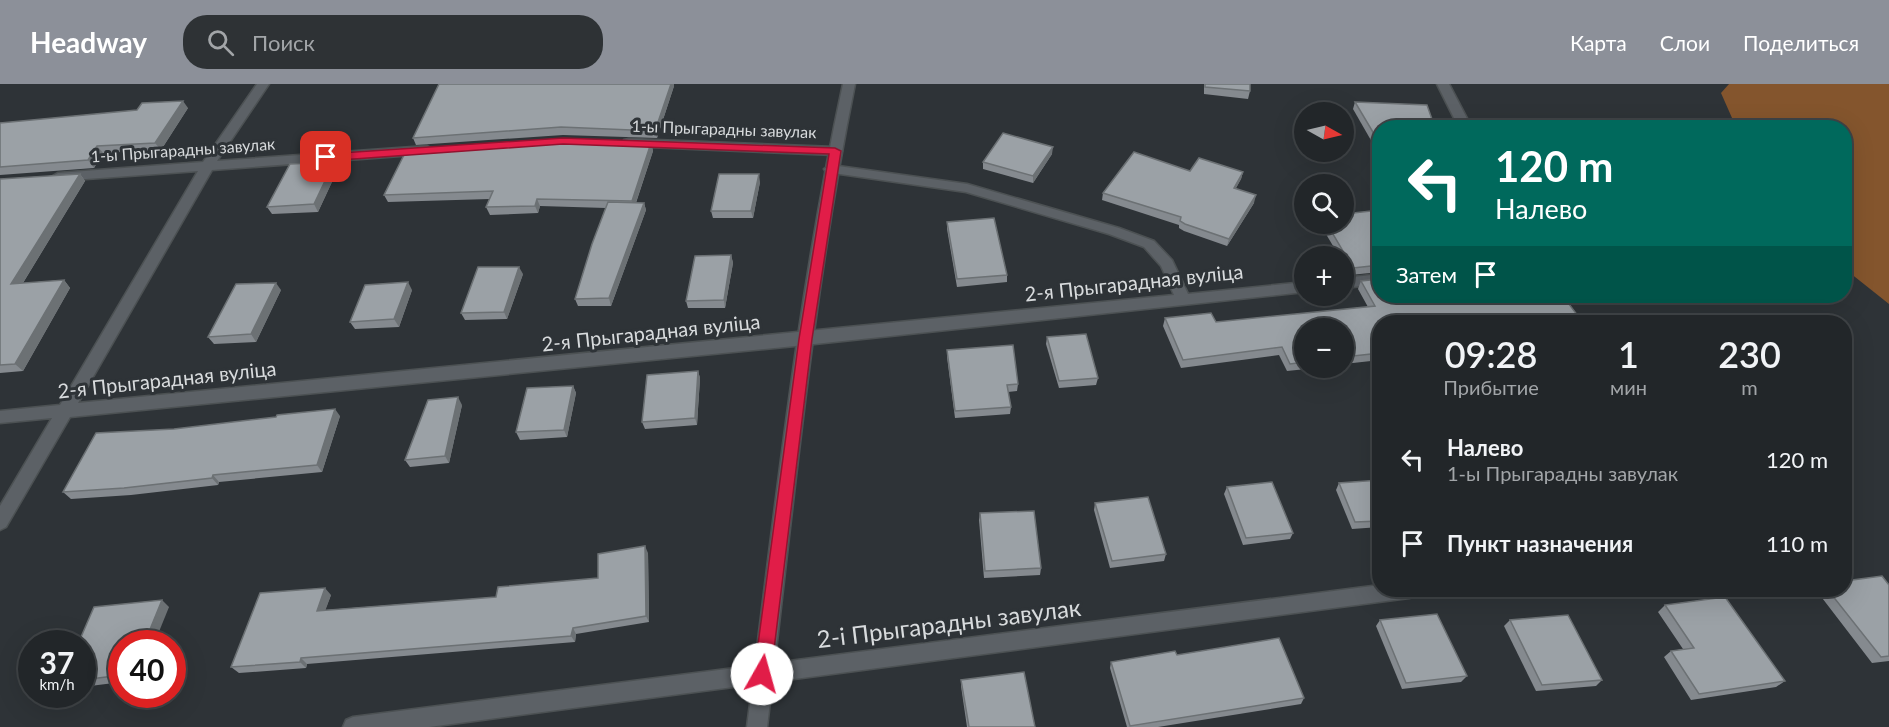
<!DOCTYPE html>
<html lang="ru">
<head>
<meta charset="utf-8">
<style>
  :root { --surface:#222629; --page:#2e3235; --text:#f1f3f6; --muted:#a2a5a8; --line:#3f4346; --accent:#8c9099 }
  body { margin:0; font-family:Lato,sans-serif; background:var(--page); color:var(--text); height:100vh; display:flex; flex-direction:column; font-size:22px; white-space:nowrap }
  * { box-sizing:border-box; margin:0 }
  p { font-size:20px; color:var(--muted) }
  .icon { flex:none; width:33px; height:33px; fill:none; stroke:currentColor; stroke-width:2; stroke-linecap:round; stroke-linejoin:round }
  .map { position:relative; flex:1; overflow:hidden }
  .details { position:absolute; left:1372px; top:231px; width:480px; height:282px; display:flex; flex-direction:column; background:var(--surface); border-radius:24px; box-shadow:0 6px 24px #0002,0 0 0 2px var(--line) }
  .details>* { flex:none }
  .top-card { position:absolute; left:1372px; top:36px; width:480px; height:183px; border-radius:24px; box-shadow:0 6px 24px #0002,0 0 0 2px var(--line); background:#00695c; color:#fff; overflow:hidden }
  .needle { width:39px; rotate:98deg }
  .controls { position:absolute; left:1294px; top:18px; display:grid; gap:12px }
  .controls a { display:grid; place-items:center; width:60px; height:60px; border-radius:50%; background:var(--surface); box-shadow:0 6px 24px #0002,0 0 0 2px var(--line); font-size:30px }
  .speed { position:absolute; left:18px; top:546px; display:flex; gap:12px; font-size:30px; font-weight:700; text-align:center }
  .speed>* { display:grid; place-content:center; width:78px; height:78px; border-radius:50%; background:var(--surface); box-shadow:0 6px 24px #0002,0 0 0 2px var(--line); line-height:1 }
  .speed small { font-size:15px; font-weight:400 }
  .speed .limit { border:9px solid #d22; background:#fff; color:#111 }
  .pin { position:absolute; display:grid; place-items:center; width:51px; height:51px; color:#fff; margin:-26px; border-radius:12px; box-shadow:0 3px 9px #0006 }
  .me { position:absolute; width:66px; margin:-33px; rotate:7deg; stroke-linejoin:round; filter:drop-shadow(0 0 4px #0008) }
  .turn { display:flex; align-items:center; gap:21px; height:126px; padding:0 24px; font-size:27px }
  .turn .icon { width:78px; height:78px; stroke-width:2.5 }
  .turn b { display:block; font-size:42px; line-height:51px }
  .then { display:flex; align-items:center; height:57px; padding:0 24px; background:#0003; gap:12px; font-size:22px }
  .eta { display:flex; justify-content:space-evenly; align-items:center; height:102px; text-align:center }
  .eta b { font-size:36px; font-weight:600; line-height:42px }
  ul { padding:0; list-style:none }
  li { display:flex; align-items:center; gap:18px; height:84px; padding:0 24px }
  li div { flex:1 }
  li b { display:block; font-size:22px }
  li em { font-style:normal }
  header { display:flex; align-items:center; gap:36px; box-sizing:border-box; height:84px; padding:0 30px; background:var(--accent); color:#fff }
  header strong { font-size:28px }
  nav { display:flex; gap:33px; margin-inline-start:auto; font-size:21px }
  .search { width:420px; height:54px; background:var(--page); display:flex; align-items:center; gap:15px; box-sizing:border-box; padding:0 21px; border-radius:24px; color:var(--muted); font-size:22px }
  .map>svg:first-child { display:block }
  .forest { fill:#84552d }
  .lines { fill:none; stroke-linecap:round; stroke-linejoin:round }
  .minor-casing { stroke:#4c5153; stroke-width:3 }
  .tertiary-casing { stroke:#4c5153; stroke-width:3 }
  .minor { fill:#5c6166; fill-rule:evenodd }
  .tertiary { fill:#5c6166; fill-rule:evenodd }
  .wall { fill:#858a8f }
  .shaded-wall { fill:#6c7174 }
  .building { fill:#9ba1a6; stroke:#6c7174; stroke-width:1.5 }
  .route { fill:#e11d48; stroke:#92132f; stroke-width:1.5 }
  .labels { text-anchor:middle; stroke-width:6; stroke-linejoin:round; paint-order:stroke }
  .far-street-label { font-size:16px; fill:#d8dbdd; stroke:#2e3337 }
  .street-label { font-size:20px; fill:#d8dbdd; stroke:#2e3337 }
  .near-street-label { font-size:24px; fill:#d8dbdd; stroke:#2e3337 }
</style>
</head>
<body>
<header>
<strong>Headway</strong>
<div class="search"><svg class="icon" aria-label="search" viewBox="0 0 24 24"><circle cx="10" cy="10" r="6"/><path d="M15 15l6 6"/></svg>Поиск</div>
<nav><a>Карта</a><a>Слои</a><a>Поделиться</a></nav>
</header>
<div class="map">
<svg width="1889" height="643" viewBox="0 0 1889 643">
  <rect width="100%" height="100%" fill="#2e3337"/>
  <path class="forest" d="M1729 0H1889V220L1845 185V44L1736 43 1721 9Z"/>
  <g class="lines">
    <defs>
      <g id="minor">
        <path d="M257 0H269L217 77 427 62 434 66 427 70 212 86 78 319 1174 211 1161 182 1144 163 1109 150 966 108 826 88 824 85 831 81 967 100 1119 144 1154 157 1172 176 1188 210 1305 198V208L805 261 70 333 6 443 0 446V422L52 334 0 339V327L60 321 198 87 58 97 51 93 58 89 203 78Z"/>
        <path d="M1437 0H1449L1472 44H1459Z"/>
        <path d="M629 55 835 63 842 67 835 71 624 62 622 59 624 56Z"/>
        <path d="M1380 190V200L1344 204V194Z"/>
        <path d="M1380 501V506H1418L1416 512 1409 514 429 643H343L346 636 353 633Z"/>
      </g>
      <path id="tertiary" d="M843 0H855C812 212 793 428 767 643H747C775 428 797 212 843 0Z"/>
    </defs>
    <use href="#minor" class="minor-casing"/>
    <use href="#tertiary" class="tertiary-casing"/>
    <use href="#minor" class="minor"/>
    <use href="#tertiary" class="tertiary"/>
  </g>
  <g class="wall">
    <path d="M1204 0H1250V7L1248 15 1204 10Z"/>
    <path d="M674 2 657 54 563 51 416 61 413 54Z"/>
    <path d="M1355 18 1380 44V72L1353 25Z"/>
    <path d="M188 24 161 66 103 69 94 84 0 91V39Z"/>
    <path d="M651 59 653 67 636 119H644L646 126 611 222H578L575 215 606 124 540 122 538 129 490 131 486 123 490 115 388 118 384 111Z"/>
    <path d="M1052 70 1033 99 983 85V78Z"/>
    <path d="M334 78 338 85 318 128 272 130 267 123Z"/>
    <path d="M1190 87 1243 88 1241 95 1236 104 1254 119 1227 162 1184 147 1179 144V141L1102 116 1103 109Z"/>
    <path d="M80 90 85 97 23 199 64 196 70 204 23 287 0 289V95Z"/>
    <path d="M760 98 753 134H713L711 127Z"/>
    <path d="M1380 126V188L1350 191 1344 181V172H1339L1320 140H1344Z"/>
    <path d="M947 138 1007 191V198L957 203 947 145Z"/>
    <path d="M731 171 733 179 725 224H688L686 217Z"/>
    <path d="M523 190 507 235 465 236 461 229Z"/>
    <path d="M1361 197 1581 236 1579 238H1380V276L1344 280V244H1305V284H1316L1287 287 1279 271 1181 284 1163 242 1165 234 1216 238 1368 223 1358 205Z"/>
    <path d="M281 206 256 258 214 260 208 253Z"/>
    <path d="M412 206 399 243 355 245 350 238Z"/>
    <path d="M1047 253 1098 294 1096 301 1059 304 1046 260Z"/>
    <path d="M947 266 1018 300 1017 307 1008 308 1011 323 1010 330 955 334 947 273Z"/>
    <path d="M698 287 700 294 697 341 645 345 642 338Z"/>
    <path d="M573 302 576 309 567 353 520 356 516 348Z"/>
    <path d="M462 321 449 379 410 383 405 376Z"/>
    <path d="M340 332 322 388 219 398 218 401 131 411 71 415 63 408 174 345Z"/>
    <path d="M1380 396V443L1352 445 1336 406 1339 399Z"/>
    <path d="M1227 403 1293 449 1290 455 1243 461 1224 410Z"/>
    <path d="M1095 419 1166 470 1164 477 1110 484 1094 426Z"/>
    <path d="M980 429 1041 484 1040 491 984 494 979 436Z"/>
    <path d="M648 469 649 538 576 550 575 558 307 580 306 584 239 589 231 583 331 511 325 526 496 513 598 494Z"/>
    <path d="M1889 501V577L1872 579 1816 506H1845Z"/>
    <path d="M1665 521 1785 597 1776 603 1691 616 1664 573 1671 567 1683 565 1658 528Z"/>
    <path d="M169 523 122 560V598L82 603V560Z"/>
    <path d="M1380 536 1467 592 1461 598 1402 605 1376 542Z"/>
    <path d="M1510 536 1602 596 1596 602 1536 607 1504 542Z"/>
    <path d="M1177 571 1304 614 1301 620 1158 643H1127L1110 584 1111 578Z"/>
    <path d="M961 596 1035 643H967L961 602Z"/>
  </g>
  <g class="shaded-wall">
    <path d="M671 0H674V2L657 54 655 47Z"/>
    <path d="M183 17 188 24 161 66 155 59Z"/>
    <path d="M651 59 653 67 634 124 632 117Z"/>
    <path d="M97 62 103 69 94 84 88 76Z"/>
    <path d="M1053 63 1052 70 1033 99V92Z"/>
    <path d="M334 78 338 85 318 128 314 120Z"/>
    <path d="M1243 88 1241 95 1232 111 1234 104Z"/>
    <path d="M80 90 85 97 18 207 11 200Z"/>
    <path d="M759 90 760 98 753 134 751 127Z"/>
    <path d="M1256 111 1254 119 1227 162 1229 155Z"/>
    <path d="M537 115 540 122 538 129 535 122Z"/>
    <path d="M644 119 646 126 611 222 609 214Z"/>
    <path d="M731 171 733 179 725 224 724 216Z"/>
    <path d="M519 183 523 190 507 235 504 228Z"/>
    <path d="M64 196 70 204 23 287 15 280Z"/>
    <path d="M408 198 412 206 399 243 394 235Z"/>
    <path d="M276 199 281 206 256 258 251 250Z"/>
    <path d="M698 287 700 294 697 341 695 334Z"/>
    <path d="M573 302 576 309 567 353 564 346Z"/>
    <path d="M458 313 462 321 449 379 445 372Z"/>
    <path d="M335 325 340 332 322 388 317 381Z"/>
    <path d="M213 391 219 398 218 401 212 394Z"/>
    <path d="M645 462 648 469 649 538 646 532Z"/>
    <path d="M325 504 331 511 323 533 317 527Z"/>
    <path d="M162 516 169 523 154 560H144Z"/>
    <path d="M573 544 576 550 575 558 571 552Z"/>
    <path d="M301 574 307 580 306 584 300 578Z"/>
  </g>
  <g class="building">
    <path d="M439 0H671L655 47 561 43 413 54Z"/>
    <path d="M1205 0H1250V7L1205 3Z"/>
    <path d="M183 17 155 59 97 62 88 76 0 83V39L137 26 142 19Z"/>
    <path d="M1355 18 1427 21 1435 44H1380V60Z"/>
    <path d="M1003 49 1053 63 1033 92 983 78Z"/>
    <path d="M561 56 651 59 632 117 537 115 535 122 486 123 493 107 384 111 406 67Z"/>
    <path d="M1134 68 1190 87 1199 74 1243 88 1234 104 1256 111 1229 155 1185 140 1180 137 1181 133 1103 109Z"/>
    <path d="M334 78 314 120 267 123 290 80Z"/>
    <path d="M80 90 11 200 64 196 15 280 0 281V95Z"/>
    <path d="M719 90H759L751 127H711Z"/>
    <path d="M608 118 644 119 609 214 575 215 592 160Z"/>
    <path d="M1380 126V181L1353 184 1327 140H1344V130Z"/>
    <path d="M994 134 1007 191 957 195 947 138Z"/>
    <path d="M731 171 724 216 686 217 695 172Z"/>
    <path d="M478 183H519L504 228 461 229Z"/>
    <path d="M1380 195V212H1563L1581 236 1552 238H1380V269L1344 273V244H1305V278L1290 280 1282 263 1183 276 1165 234 1211 229 1216 238 1375 222 1361 197Z"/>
    <path d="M408 198 394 235 350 238 365 201Z"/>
    <path d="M276 199 251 250 208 253 236 200Z"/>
    <path d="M1086 250 1098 294 1059 297 1047 253Z"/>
    <path d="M1013 261 1018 300 1007 301 1011 323 955 327 947 266Z"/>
    <path d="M698 287 695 334 642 338 647 291Z"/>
    <path d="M573 302 564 346 516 348 527 304Z"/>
    <path d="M458 313 445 372 405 376 428 316Z"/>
    <path d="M335 325 317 381 213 391 212 394 124 404 63 408 96 349 174 345 276 333 277 331Z"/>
    <path d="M1380 396V437L1355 438 1339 399Z"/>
    <path d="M1272 398 1293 449 1246 454 1227 403Z"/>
    <path d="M1148 413 1166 470 1112 477 1095 419Z"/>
    <path d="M1034 427 1041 484 985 487 980 429Z"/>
    <path d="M645 462 646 532 573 544 571 552 301 574 300 578 231 583 260 509 325 504 317 527 496 513 498 503 598 494V470Z"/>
    <path d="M1882 492 1889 501V572L1881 573 1828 506H1845V497Z"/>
    <path d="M1725 513 1785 597 1699 610 1671 567 1694 564 1665 521Z"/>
    <path d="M162 516 144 560H122V591L82 596V560H78L94 523Z"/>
    <path d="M1437 530 1467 592 1406 599 1380 536Z"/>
    <path d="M1568 531 1602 596 1542 601 1510 536Z"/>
    <path d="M1279 554 1304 614 1130 642 1111 578 1175 567 1177 571Z"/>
    <path d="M1024 588 1035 643H969L961 596Z"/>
  </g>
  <path class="route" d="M563 54 835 64 841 67 812 255 771 590 768 596 762 598 756 596 754 590 799 255 829 70 563 60 326 77 321 73 326 70Z"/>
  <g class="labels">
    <g class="far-street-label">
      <text transform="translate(724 45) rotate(2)" y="6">1-ы Прыгарадны завулак</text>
      <text transform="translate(183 66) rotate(-4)" y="6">1-ы Прыгарадны завулак</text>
    </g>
    <g class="street-label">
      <text transform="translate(1134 199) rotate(-6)" y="7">2-я Прыгарадная вуліца</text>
      <text transform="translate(651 249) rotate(-6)" y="7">2-я Прыгарадная вуліца</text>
      <text transform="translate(167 296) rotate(-6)" y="7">2-я Прыгарадная вуліца</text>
    </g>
    <g class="near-street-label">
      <text transform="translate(949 540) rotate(-7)" y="8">2-і Прыгарадны завулак</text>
    </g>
  </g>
</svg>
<div class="controls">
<a><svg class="needle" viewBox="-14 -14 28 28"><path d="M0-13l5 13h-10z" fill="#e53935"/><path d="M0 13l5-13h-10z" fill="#a2a5a8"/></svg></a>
<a><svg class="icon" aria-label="search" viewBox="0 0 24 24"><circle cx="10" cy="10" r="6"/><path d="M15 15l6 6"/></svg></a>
<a>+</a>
<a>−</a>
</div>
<div class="speed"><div>37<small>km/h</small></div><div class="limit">40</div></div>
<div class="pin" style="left:326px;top:73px;background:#d93025"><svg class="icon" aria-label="arrive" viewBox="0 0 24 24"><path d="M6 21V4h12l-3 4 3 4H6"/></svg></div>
<svg class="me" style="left:762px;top:590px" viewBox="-20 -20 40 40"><circle r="19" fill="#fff"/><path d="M0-13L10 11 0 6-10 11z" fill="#e11d48"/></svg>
<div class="top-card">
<div class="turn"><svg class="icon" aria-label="left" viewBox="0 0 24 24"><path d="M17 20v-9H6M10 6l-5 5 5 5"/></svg><div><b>120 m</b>Налево</div></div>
<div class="then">Затем<svg class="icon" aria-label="arrive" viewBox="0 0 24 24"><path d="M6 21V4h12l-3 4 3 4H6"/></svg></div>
</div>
<section class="details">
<div class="eta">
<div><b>09:28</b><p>Прибытие</p></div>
<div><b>1</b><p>мин</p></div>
<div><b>230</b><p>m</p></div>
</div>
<ul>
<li><svg class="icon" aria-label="left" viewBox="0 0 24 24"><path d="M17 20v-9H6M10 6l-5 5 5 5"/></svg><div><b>Налево</b><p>1-ы Прыгарадны завулак</p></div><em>120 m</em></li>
<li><svg class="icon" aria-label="arrive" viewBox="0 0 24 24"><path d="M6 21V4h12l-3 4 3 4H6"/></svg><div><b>Пункт назначения</b></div><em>110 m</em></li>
</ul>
</section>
</div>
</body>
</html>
